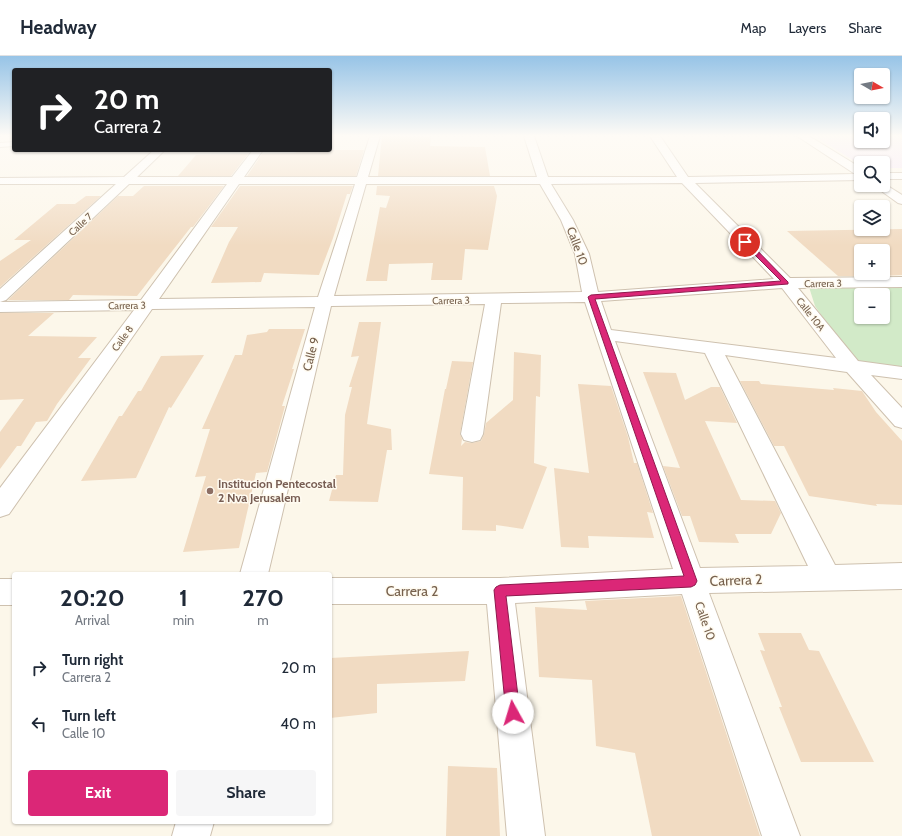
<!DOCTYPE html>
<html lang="en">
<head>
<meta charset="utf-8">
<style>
  :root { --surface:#fff; --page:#f6f6f7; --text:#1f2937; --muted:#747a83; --line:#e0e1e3; --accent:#db2777 }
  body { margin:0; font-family:Cabin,sans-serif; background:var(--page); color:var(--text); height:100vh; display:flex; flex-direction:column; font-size:15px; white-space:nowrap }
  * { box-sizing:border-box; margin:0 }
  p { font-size:13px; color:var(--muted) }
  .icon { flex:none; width:22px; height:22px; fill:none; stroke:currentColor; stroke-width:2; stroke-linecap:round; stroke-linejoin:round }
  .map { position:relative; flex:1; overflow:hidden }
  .sheet { position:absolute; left:12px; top:516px; width:320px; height:252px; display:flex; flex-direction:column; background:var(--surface); border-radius:4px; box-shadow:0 1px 3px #0004 }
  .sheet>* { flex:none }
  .hud { position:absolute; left:12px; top:12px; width:320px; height:84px; border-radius:4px; box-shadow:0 1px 3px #0004; background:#202124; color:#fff; overflow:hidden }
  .needle { width:26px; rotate:99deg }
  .buttons { position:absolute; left:854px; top:12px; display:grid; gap:8px }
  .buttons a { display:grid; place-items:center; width:36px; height:36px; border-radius:4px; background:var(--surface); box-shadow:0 1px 3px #0004; font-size:20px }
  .pin { position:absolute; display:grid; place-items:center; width:34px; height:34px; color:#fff; margin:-17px; border:2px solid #fff; border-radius:50%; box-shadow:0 1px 4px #0007 }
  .me { position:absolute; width:44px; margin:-22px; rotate:354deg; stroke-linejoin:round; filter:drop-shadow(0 0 3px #0008) }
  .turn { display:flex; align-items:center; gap:14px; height:84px; padding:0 16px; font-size:18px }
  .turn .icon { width:52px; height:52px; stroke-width:2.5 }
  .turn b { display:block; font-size:28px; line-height:34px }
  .eta { display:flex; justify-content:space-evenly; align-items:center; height:68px; text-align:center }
  .eta b { font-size:24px; font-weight:800; line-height:28px }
  .button { display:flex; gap:8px; margin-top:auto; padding:8px 16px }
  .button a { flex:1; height:46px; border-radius:4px; background:var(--accent); color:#fff; font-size:16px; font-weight:800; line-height:46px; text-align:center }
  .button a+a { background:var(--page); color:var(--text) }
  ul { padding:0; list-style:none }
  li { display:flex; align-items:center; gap:12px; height:56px; padding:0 16px }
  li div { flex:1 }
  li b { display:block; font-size:15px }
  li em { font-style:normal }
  header { display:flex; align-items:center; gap:24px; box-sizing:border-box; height:56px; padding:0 20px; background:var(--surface); border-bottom:1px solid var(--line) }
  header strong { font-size:19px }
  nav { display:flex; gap:22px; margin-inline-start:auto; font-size:14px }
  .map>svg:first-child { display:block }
  .education { fill:#f4e6f9 }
  .green { fill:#d2eac8; fill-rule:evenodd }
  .building { fill:#f1dbc2; fill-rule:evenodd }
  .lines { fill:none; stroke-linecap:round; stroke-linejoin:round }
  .service-casing { stroke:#cec1af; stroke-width:2 }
  .minor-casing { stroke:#cec1af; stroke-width:2 }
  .service { fill:#fff; fill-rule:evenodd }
  .minor { fill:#fff; fill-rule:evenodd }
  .route { fill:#db2777; stroke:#8e194d }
  .education-dot { fill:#8d6e63; stroke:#fffbf1; stroke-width:1.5 }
  .labels { text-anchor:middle; stroke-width:3; stroke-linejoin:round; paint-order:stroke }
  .far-street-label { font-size:10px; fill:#77614d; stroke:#fffbf1 }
  .street-label { font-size:12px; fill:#77614d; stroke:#fffbf1 }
  .education-label { font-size:12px; font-weight:bold; fill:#785e54; stroke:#fffbf1; text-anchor:start }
  .near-street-label { font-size:14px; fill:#77614d; stroke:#fffbf1 }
</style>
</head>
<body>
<header>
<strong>Headway</strong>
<nav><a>Map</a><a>Layers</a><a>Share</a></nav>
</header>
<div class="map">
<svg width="902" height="780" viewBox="0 0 902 780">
  <rect width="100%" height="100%" fill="#fcf7ea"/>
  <path class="education" d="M814 80H861V85H883V80H902V112H883V107H861V109Z"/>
  <path class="green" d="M902 228V314L855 309 815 250 809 231ZM861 239H883V261H861Z"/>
  <g class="building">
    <path d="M382 80 431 81 430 90 485 91 490 120H378Z"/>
    <path d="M289 94H364L356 120H247L262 98 297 97Z"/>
    <path d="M248 98 231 120H178L196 99Z"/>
    <path d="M144 130H224L193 171H191L137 240 73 239 69 244H8L118 140H133Z"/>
    <path d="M240 130H353L350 138H347L333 182 319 219 264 217 261 226 211 227 229 186 238 171H211Z"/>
    <path d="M377 130H494L497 140 488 194 465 193 462 224H431L433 207 389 208 387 225H366L380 151 386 152 390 140 376 139Z"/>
    <path d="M86 140H101L0 231V205L31 184H14L57 148H75Z"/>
    <path d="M902 173V219L883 220H838L787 175ZM861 195H883V217H861Z"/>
    <path d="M0 257H54L28 280 97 281 78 302H91L57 348 47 365 36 366 21 390H17L0 413V376L24 343 0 344Z"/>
    <path d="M359 266H381L367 368 391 373 392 394H387L378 446 329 445 336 419H343L345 359 352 331H349L359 300 351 301Z"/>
    <path d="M269 273H305L292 313H294L282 350H285L267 416 256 417 239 492 183 496 206 420 195 421 210 373H202L235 299H242L247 279 267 276Z"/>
    <path d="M514 296 541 299 540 341 536 340 534 407 547 411 523 473 496 469V475L462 474 463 421 429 418 445 333H446L452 305 473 306 460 378 462 383 461 390 465 386 472 387 481 385 484 378 486 367 513 344Z"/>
    <path d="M204 299 171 352 169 351 136 422 81 425 119 360H122L138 335H141L161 300Z"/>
    <path d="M643 316 676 317 685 344 711 331H720L737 367 705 365 741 444 775 445 781 457 771 478H735L739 487 699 486 690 460H682L663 410 680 412Z"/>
    <path d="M740 325H759L761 328 834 334 833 332 862 335 876 356 902 385V449L876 448 877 450 809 440 784 390H774Z"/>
    <path d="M578 328 611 330 628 381 634 407H637L653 457 647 456 654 482 588 480 589 492 561 491 554 412 589 417Z"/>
    <path d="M681 540 760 780H652L635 697 596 690 592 624 539 621 535 551 587 554 585 545Z"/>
    <path d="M758 577H801L809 594 819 595 874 706H801L779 651H782L760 594 765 595Z"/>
    <path d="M469 595 465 625 377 628V657L330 662V602Z"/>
    <path d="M448 710 497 712 500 780H446Z"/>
  </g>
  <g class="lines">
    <defs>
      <path id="service" d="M14 86V90L0 91V87Z"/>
      <g id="minor">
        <path d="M370 80H380L368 121H537L524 80H534L548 121H677L650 80H660L688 121 855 118 797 80H809L861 112V124L695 127 790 222 902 221V231L798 232 858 305 902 311V323L871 319 902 352V372L895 370 847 316 725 299 835 509 902 507V533L709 537 800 780H762L682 538 515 547 545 780H507L487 548H330V522H500L673 513 585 246 501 247 483 378 480 384 472 386 464 384 461 378 485 248 331 250 268 518H240L315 251 152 253 9 458 0 461V432L134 254 0 256V246L141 244 227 128H129L6 244 0 246V233L116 128H0V122L124 121 154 94H165L137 121H232L253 94H263L244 121H357ZM682 127 774 223 598 236 589 198 573 164 551 128ZM239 128H355L318 241 159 243ZM366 128H540L561 164 575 198 582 236 334 240ZM782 232 836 302 611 274 601 245ZM615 285 705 297 808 510 700 512Z"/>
        <rect x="883" y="117" width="19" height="6"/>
        <path d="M883 127 902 139V148L898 147 873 129H883Z"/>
        <rect x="0" y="523" width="14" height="26"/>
        <path d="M176 766H214L210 780H172Z"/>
      </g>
    </defs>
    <use href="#service" class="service-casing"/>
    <use href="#minor" class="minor-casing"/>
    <use href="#service" class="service"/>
    <use href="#minor" class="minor"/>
  </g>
  <linearGradient id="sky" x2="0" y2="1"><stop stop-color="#97c4e7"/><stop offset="0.42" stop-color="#fefbf6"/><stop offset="1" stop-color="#fefbf6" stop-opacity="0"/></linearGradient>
  <rect width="902" height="190" fill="url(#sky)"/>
  <path class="route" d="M743 184H747L788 226V228L595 243 697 525 695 529 691 531 506 540 520 657 518 662 513 664 508 662 506 657 494 534 496 531 500 529 684 520 588 241 591 239 781 225 743 187Z"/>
  <circle class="education-dot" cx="210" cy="435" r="4"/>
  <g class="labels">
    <g class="far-street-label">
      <text transform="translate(80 168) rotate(-43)" y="4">Calle 7</text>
      <text transform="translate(823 227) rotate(-1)" y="4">Carrera 3</text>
      <text transform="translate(451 244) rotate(-1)" y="4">Carrera 3</text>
      <text transform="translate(127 249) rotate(-1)" y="4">Carrera 3</text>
      <text transform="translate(811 258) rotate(52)" y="4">Calle 10A</text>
      <text transform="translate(122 282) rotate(-54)" y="4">Calle 8</text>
    </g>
    <g class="street-label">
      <text transform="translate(577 190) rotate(70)" y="4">Calle 10</text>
      <text transform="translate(311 298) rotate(-76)" y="4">Calle 9</text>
      <text transform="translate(705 565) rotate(71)" y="4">Calle 10</text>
    </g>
    <g class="education-label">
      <text x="218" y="432">Institucion Pentecostal<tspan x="218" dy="14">2 Nva Jerusalem</tspan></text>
    </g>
    <g class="near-street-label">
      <text transform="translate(736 524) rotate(-2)" y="5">Carrera 2</text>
      <text x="412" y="540">Carrera 2</text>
    </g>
  </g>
</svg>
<div class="buttons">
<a><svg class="needle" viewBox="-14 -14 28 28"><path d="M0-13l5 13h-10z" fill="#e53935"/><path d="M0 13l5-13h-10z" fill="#747a83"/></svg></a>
<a><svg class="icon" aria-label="sound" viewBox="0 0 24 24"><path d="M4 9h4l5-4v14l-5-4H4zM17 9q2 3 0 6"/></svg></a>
<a><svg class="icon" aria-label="search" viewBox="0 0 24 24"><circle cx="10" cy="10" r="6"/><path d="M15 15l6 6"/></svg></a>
<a><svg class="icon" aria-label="layers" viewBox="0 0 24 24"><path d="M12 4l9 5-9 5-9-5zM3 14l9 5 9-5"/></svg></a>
<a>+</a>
<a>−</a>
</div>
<div class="pin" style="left:745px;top:186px;background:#d93025"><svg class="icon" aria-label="arrive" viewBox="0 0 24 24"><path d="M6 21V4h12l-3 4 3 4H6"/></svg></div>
<svg class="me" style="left:513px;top:657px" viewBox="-20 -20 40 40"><circle r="19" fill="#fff"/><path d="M0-13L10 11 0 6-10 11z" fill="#db2777"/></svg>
<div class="hud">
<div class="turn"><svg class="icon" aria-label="right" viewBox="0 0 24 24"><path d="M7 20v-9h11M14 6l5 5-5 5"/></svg><div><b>20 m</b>Carrera 2</div></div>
</div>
<section class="sheet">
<div class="eta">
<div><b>20:20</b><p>Arrival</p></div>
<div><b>1</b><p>min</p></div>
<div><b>270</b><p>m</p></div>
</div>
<ul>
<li><svg class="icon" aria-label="right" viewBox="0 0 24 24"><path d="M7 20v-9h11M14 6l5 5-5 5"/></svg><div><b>Turn right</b><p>Carrera 2</p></div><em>20 m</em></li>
<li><svg class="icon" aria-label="left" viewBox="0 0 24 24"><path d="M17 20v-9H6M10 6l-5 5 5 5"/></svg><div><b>Turn left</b><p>Calle 10</p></div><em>40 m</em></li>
</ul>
<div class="button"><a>Exit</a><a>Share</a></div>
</section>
</div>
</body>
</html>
